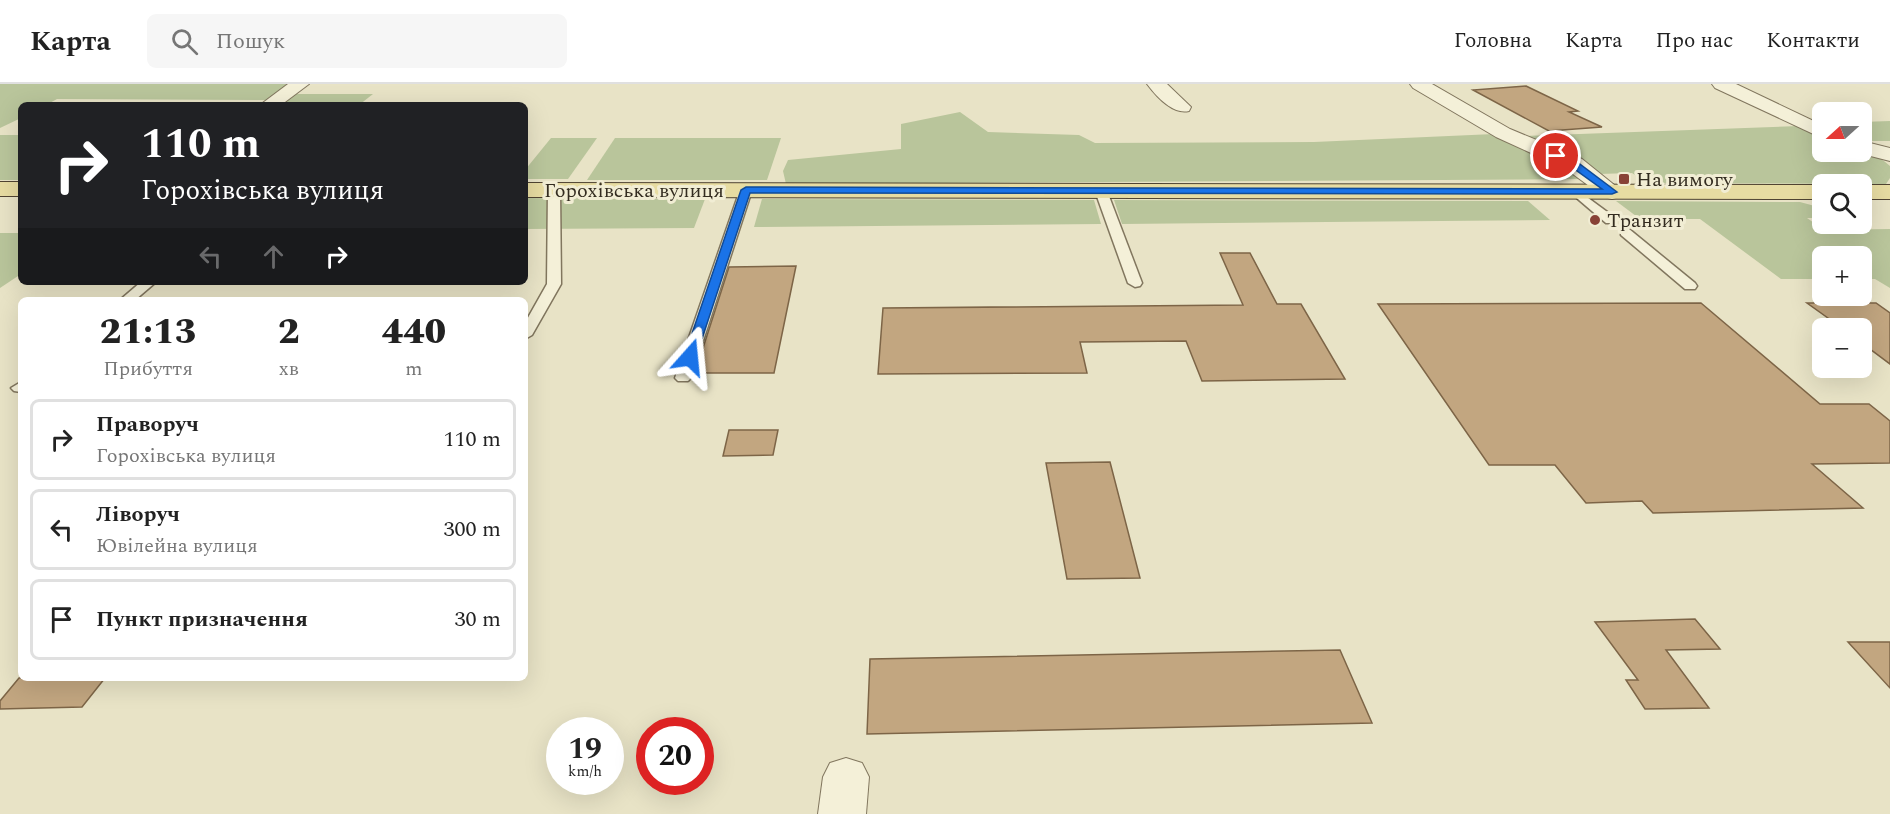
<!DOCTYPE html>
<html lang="uk">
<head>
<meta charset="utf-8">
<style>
  :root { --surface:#fff; --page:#f6f6f6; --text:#222; --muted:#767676; --line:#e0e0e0 }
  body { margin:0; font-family:Spectral,serif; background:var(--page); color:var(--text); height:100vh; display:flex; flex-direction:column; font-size:22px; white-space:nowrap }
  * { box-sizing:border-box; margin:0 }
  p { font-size:20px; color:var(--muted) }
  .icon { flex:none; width:33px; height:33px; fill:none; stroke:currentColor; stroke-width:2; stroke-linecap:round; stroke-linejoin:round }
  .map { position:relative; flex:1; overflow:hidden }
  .panel { position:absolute; left:18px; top:213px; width:510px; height:384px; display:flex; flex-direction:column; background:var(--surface); border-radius:9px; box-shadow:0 6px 24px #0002 }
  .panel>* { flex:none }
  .top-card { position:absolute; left:18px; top:18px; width:510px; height:183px; border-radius:9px; box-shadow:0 6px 24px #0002; background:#202124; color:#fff; overflow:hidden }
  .needle { width:39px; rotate:249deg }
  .fabs { position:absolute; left:1812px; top:18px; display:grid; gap:12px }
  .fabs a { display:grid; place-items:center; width:60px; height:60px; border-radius:9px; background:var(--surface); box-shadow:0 6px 24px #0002; font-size:30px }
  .speed { position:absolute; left:546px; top:633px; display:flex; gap:12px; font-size:30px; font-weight:700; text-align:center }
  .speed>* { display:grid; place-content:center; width:78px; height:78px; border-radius:50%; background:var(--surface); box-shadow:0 6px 24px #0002; line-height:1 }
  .speed small { font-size:15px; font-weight:400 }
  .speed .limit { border:9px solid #d22; background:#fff; color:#111 }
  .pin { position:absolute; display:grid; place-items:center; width:51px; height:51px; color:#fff; margin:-26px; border:3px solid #fff; border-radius:50%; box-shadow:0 2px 6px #0007 }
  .me { position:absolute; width:66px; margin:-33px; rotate:18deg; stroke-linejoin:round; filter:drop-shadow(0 0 4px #0008) }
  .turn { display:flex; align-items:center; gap:21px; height:126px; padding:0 24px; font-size:27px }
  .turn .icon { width:78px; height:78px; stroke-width:2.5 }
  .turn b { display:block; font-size:42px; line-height:51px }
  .lanes { display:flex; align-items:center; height:57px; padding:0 24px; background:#0003; justify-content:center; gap:30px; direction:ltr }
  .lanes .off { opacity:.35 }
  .eta { display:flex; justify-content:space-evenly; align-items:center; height:102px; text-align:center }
  .eta b { font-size:36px; font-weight:800; line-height:42px }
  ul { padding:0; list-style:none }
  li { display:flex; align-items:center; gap:18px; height:81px; margin:0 12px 9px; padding:0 12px; border:3px solid var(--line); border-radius:9px }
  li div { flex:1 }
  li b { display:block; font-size:22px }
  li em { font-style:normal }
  header { display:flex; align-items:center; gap:36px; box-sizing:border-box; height:84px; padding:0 30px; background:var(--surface); border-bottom:2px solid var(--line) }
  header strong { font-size:28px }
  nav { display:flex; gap:33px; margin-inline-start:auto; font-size:21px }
  .search { width:420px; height:54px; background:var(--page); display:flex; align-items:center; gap:15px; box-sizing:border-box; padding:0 21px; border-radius:9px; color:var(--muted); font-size:22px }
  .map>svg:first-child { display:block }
  .green { fill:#b9c59b }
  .building { fill:#c2a680; stroke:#7d6547; stroke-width:1.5 }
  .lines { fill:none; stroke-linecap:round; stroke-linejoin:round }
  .lane-casing { stroke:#81765e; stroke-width:3 }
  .street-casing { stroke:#81765e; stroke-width:2 }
  .primary-casing { stroke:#504432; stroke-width:2 }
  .lane { fill:#f4f0d8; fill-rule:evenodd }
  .street { fill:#f4f0d8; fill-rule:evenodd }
  .primary { fill:#e7dca2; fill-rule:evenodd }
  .route { fill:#1a73e8; stroke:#114b97; stroke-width:1.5 }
  .poi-dot { fill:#884236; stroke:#f1edd4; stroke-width:2 }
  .labels { text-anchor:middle; stroke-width:6; stroke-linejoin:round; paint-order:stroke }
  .far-poi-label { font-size:20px; fill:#332c20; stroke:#f1edd4; text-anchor:start }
  .far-street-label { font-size:20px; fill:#332c20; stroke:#f1edd4 }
</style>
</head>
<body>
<header>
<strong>Карта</strong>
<div class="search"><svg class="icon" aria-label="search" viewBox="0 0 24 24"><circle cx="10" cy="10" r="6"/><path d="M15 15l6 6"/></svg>Пошук</div>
<nav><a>Головна</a><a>Карта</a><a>Про нас</a><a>Контакти</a></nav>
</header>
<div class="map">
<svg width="1890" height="730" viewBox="0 0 1890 730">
  <rect width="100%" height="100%" fill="#e8e3c6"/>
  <g class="green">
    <path d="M0 0H291L268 16 57 15 46 21H21V34L0 44Z"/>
    <path d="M295 10H373L359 21H280Z"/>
    <path d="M960 28 988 48 1079 51 1095 59 1314 58 1494 50 1586 95 786 100 783 87 788 76 901 65V40Z"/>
    <path d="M1890 37V57H1862V38Z"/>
    <path d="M1799 42 1822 52V68C1851 68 1868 62 1890 82V94L1886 100 1647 99 1632 89 1599 90 1523 52Z"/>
    <rect x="0" y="51" width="21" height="45"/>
    <path d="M551 54H597L568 95H525V86Z"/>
    <path d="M615 54H781L767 96H587Z"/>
    <path d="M525 114 705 115 694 144 525 145Z"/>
    <path d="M762 115 1094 116 1101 140 754 143Z"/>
    <path d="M1114 116 1528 117 1550 136 1122 140Z"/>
    <path d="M1616 117 1800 118 1822 124V134H1807L1824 146 1890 145V204L1875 195H1862V172H1822V195H1781L1700 135H1640Z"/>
    <path d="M0 149H21V190L0 204Z"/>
  </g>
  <g class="building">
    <path d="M1526 2 1578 27 1569 28 1602 43 1549 47 1473 6Z"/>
    <path d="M1220 169H1250L1277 220H1301L1345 295 1202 297 1186 257 1080 258 1087 289 878 290 883 224 1243 221Z"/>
    <path d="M796 182 774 289H695L729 183Z"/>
    <path d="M1701 219 1820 320H1869L1890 337V379L1812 380 1863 424 1653 429 1642 417 1586 419 1555 381H1489L1378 220Z"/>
    <path d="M1807 219H1876L1890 229V280L1862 259V244H1842Z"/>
    <path d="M729 346H778L773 371 723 372Z"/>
    <path d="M1110 378 1140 494 1067 495 1046 379Z"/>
    <path d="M1695 535 1720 565 1666 566 1709 624 1645 625 1626 596H1638L1595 538Z"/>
    <path d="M1848 558H1890V604Z"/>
    <path d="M1340 566 1372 639 867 650 870 575Z"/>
    <path d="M19 594H105L82 623 0 625V617Z"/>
  </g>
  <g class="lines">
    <defs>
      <g id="lane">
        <path d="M554 103 560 106 561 200 532 251 525 255V239L547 200 548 106Z"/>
        <path d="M746 103 752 106 691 294 688 297H678L675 294 740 106Z"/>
        <path d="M1101 104 1107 107 1142 199 1140 202 1135 203 1128 199 1095 107Z"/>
        <path d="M1576 105 1614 133V139H1606L1572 110 1570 108Z"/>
        <path d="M1625 144 1629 145 1695 199 1697 202 1695 205H1685L1621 151V145Z"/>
        <path d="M141 198H156L135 216H120Z"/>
        <path d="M21 298V308L14 307 11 304Z"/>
      </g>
      <g id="street">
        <path d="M288 0H309L281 21H260Z"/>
        <path d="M1147 0H1167L1191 23 1189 27C1173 31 1156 12 1147 0Z"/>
        <path d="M1410 0H1432L1510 45 1582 75 1623 108 1620 113 1612 115 1604 113 1566 85 1496 53 1413 4Z"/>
        <path d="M1712 0H1736L1822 41V54L1715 4Z"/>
        <path d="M1862 57 1890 64V77L1855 68H1862Z"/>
        <path d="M846 674 862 679 869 693 866 730H818L823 693 830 679Z"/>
      </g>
      <g id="primary">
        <rect x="0" y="98" width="21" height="14"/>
        <path d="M525 99 1822 101V115L525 113Z"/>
        <rect x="1862" y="101" width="28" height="14"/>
      </g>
    </defs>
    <use href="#lane" class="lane-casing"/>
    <use href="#street" class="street-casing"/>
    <use href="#primary" class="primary-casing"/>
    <use href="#lane" class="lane"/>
    <use href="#street" class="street"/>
    <use href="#primary" class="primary"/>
  </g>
  <path class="route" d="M1556 69 1577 78 1617 108 1612 110 750 109 696 273 690 277 684 273 741 106 746 103 1602 105 1570 82 1553 74V70Z"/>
  <g class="poi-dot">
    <rect x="1618" y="89" width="12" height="12" rx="3"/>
    <circle cx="1595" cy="136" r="6"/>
  </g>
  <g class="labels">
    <g class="far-poi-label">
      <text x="1636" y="102">На вимогу</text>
      <text x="1607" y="143">Транзит</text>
    </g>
    <g class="far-street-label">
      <text x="634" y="113">Горохівська вулиця</text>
    </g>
  </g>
</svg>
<div class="fabs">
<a><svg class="needle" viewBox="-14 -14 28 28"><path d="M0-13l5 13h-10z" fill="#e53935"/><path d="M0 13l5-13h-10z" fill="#767676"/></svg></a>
<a><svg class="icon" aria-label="search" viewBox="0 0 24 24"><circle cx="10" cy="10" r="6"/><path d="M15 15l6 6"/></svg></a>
<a>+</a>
<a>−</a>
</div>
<div class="speed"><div>19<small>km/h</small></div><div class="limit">20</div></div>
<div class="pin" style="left:1556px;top:72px;background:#d93025"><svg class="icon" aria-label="arrive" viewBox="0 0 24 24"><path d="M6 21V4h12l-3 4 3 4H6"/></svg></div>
<svg class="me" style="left:690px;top:273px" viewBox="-20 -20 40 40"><path d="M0-17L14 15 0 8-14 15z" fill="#1a73e8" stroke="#fff" stroke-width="4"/></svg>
<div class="top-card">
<div class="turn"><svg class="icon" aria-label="right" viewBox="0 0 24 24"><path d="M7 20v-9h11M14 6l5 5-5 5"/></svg><div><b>110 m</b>Горохівська вулиця</div></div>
<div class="lanes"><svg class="icon off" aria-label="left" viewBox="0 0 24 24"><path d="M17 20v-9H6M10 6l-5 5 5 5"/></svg><svg class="icon off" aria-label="ahead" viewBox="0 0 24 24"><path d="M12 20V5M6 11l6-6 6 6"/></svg><svg class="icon" aria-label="right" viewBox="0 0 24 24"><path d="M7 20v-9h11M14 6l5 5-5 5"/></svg></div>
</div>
<section class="panel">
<div class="eta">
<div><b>21:13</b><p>Прибуття</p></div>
<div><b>2</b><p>хв</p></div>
<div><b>440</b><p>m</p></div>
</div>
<ul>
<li><svg class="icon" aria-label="right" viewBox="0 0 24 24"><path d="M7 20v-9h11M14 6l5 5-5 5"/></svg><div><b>Праворуч</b><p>Горохівська вулиця</p></div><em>110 m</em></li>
<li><svg class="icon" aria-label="left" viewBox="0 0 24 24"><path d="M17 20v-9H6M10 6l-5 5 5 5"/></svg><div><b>Ліворуч</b><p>Ювілейна вулиця</p></div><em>300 m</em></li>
<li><svg class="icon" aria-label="arrive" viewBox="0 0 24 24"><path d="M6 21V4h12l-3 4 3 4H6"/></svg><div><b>Пункт призначення</b></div><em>30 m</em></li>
</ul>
</section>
</div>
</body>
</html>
